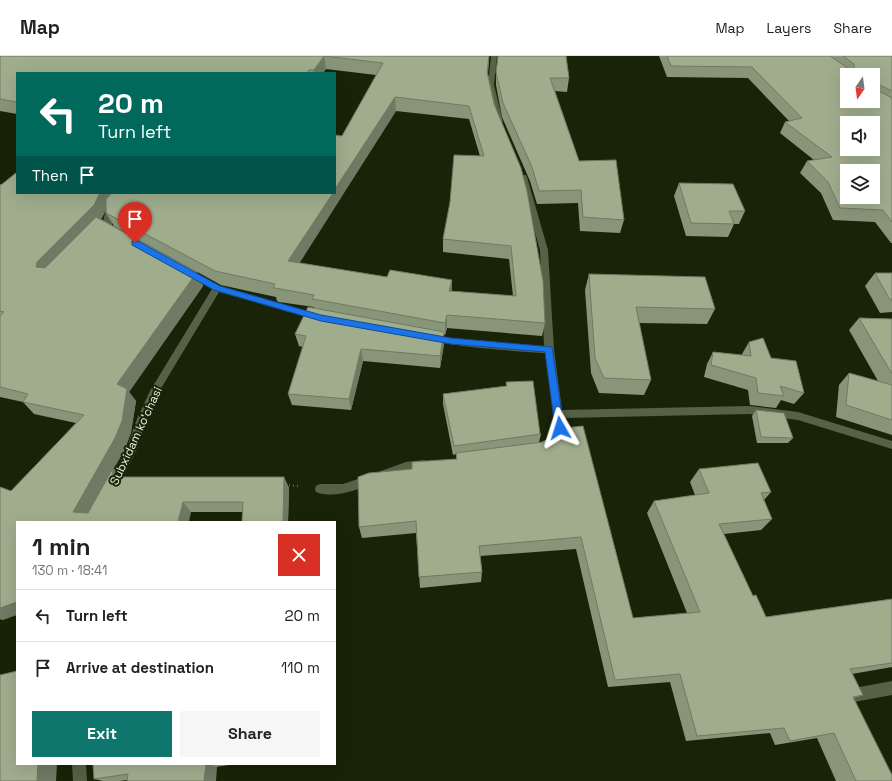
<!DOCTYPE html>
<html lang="en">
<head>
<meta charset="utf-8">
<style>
  :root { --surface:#fff; --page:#f6f6f6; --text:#222; --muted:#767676; --line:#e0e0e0; --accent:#0f766e }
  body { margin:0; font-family:"Space Grotesk",sans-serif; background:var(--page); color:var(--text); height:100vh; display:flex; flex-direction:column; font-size:15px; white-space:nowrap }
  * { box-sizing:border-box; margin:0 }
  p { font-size:13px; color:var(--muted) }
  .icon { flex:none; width:22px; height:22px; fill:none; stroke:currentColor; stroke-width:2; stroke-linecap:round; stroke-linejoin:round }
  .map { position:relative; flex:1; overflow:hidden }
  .details { position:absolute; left:16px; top:465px; width:320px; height:244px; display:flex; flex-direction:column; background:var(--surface); border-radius:0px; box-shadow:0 4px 16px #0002 }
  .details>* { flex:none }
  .hud { position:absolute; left:16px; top:16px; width:320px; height:122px; border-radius:0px; box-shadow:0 4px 16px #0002; background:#00695c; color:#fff; overflow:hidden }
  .needle { width:26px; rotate:194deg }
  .tools { position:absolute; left:840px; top:12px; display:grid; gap:8px }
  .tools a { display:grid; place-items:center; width:40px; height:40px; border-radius:0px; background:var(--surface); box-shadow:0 4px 16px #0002; font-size:20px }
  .pin { position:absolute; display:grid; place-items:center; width:34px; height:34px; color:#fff; margin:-41px -17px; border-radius:50% 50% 50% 0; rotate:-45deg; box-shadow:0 0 4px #0007 }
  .pin .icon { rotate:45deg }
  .me { position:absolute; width:44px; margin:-22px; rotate:354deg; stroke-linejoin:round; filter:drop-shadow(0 0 3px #0008) }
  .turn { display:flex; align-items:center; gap:14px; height:84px; padding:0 16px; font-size:18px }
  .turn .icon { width:52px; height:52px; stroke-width:2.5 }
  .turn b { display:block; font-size:28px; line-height:34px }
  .then { display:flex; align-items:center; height:38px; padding:0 16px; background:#0003; gap:8px; font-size:15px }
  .round { display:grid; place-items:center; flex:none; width:42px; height:42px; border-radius:0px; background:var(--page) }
  .head { display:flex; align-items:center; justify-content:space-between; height:68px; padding:0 16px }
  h1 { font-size:24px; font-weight:600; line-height:30px }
  .button { display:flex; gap:8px; margin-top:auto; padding:8px 16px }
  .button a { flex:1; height:46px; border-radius:0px; background:var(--accent); color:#fff; font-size:16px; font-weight:600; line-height:46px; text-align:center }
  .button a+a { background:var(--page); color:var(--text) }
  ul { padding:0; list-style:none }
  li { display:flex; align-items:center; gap:12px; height:52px; padding:0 16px; border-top:1px solid var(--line) }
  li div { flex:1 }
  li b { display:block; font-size:15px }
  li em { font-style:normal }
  header { display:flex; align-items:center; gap:24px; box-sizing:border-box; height:56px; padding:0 20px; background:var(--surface); border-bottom:1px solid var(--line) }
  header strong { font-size:19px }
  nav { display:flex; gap:22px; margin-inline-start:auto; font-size:14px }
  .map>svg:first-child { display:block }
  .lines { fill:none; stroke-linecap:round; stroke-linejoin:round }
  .path { stroke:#59634b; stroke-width:2.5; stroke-dasharray:1 3; stroke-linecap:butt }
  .lane { fill:#566246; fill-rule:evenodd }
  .street { fill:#566246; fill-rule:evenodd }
  .wall { fill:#899579; fill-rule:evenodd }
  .shaded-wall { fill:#6f7963 }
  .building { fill:#9fad8d; stroke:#6f7963; fill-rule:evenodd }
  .route { fill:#1a73e8; stroke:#114b97 }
  .labels { text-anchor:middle; stroke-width:4; stroke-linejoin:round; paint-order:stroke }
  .street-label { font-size:12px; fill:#eaf2e1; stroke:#192308 }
</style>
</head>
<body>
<header>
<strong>Map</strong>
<nav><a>Map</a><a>Layers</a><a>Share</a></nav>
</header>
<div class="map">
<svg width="892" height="725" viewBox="0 0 892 725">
  <rect width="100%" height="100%" fill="#192308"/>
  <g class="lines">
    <path class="path" d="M285 429 299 430"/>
    <path class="lane" d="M892 625V639L854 646 849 644 847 639 849 634 854 632Z"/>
    <g class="street">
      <path d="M491 0H497L494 29 503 66 500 68 497 66 488 29Z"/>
      <path d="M520 119H526L527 121 548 194 554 294 562 354 749 350 798 356 892 385V393L798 364 749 358 564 362C564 365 565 369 565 372 564 380 552 395 543 392L542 389 555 372 545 297C528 296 432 290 426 281L431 278 451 282 544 290 540 194 519 121Z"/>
      <path d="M122 137H130L112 156V171L118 175 114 178 104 172C101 156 111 147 122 137Z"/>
      <path d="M189 214 220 230 320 259 321 261 317 264 219 236 157 339 147 363 136 395 117 433 113 435 109 433 108 430 126 394 137 363 150 335 212 233 186 219 185 217Z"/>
      <path d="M424 404 428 406 429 409 428 412C421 415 413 414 406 416 398 418 389 424 381 421L380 418 381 415 406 406Z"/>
      <path d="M370 419 374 421 375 424 374 427C356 434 335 443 316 436L315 433 316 430 320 428H343Z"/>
      <path d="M72 708H86L87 725H73Z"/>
    </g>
  </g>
  <g class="wall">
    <path d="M0 0H489L488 18 545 267 542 280 447 272 445 279H444V288L440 312 363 305 351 354 292 349 288 338 303 291 299 290 295 278 314 253V251L279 246 277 245 276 241 221 229 114 170 106 157V153L101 163 197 216 203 230 129 336 136 345 131 376 125 393 114 412 122 421H284L289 432 288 466H242V456H191L17 466 3 564 0 563V431L11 435 76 367 34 358 23 346 0 341V128L17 137H335L342 80 376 19 326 13 323 17H17V58L0 55ZM396 55 469 63 480 100 443 183V196L509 203 513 240 452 235V224L387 221 299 207Z"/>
    <path d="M659 0H892V187H891L875 166 833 164 821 137 800 117 807 105 814 104 780 77 785 66 789 65 748 22 667 21Z"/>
    <path d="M496 16 569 22 567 36 555 35 579 105 624 164 620 177 580 175 578 147 537 148 530 125 502 61 496 29Z"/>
    <path d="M679 127 745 155 739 168H734L728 181 686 180 674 140Z"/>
    <path d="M875 217H892V256L880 257 865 230Z"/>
    <path d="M589 218 715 253 707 268 639 267 651 324 644 339 599 337 591 317 585 234Z"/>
    <path d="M859 262 892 263V379L836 361 839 329 849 317 878 325 849 274Z"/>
    <path d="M749 286 771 302 804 337 794 348 781 344 776 352 750 349 748 334 704 321 707 308 713 296 742 299V298Z"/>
    <path d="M506 326 540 378H541L539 386 633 562 687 557 647 457 654 445 695 439 690 426 699 413 771 436 764 444 772 463 761 474 724 478 753 540 766 561 892 543V611L852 618 863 639 854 642 892 725H836L817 682 775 689 770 677 686 685 670 626 608 631 576 493 480 500 482 516 481 526 420 532 416 477 362 482 359 471 412 413 456 403V398L453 399 443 348V338L506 330Z"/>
    <path d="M756 354 793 382 788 387H757L752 360Z"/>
    <path d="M93 708H236L120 725H103L94 723Z"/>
  </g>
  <g class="shaded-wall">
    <path d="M324 0 326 13 323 17H314V14Z"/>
    <path d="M489 0 487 29V16Z"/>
    <path d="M395 41 396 55 292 219 288 205 333 137H335V133Z"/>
    <path d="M100 137H120L109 148 102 162 46 219 36 211 37 206Z"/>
    <path d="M197 216 203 230 129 336 136 345 131 376 125 393 114 412 123 423 85 466 73 456 117 328Z"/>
    <path d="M452 224V237L449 235Z"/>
    <path d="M447 259V272L445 279V267Z"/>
    <path d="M444 276V288L440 312V300Z"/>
    <path d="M361 293 363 305 351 354 349 343Z"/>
    <path d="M284 421 289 432 288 466H283Z"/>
    <path d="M183 446 191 456 189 466H178Z"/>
    <path d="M17 546V559L3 564 0 563V552Z"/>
    <path d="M38 708H57L56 725H37Z"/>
    <path d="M206 708H209L217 711 216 725H204Z"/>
  </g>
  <g class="building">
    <path d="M0 0H489L487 16 494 48 521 112 527 135 543 225 545 267 447 259 445 267 318 244 312 243 314 239 275 232H273L275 228 215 215 106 157V143L112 137H333L288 205 387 221 390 214 452 224 449 235 516 240 511 190 443 183 450 146 454 99 484 100 469 50 395 41 335 133V79L342 80 383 7 324 0 314 14H309L307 17H17V46L0 43Z"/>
    <path d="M498 0H566L569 22H550L579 105 616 104 624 164 583 161 581 134 539 135 532 111 503 47 496 16Z"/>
    <path d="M667 0H830L852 15H854V8L843 0H892V35L878 28 879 35 892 42V166L883 154 840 152 828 126 807 105 832 101 785 66 802 62 752 11 671 10ZM847 19H873V45H847ZM847 67H873V93H847ZM847 115H873V141H847Z"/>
    <path d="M17 116V137H100L94 149 37 206 36 211 45 212 96 161 197 216 117 328 127 333 122 365 115 382 73 456 88 457 113 412 112 421H284L283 466H242L243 446H183L178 466H17V546L0 552V431L11 435 84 359 23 346 28 338 0 331V260L4 256 0 255V128L1 129Z"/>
    <path d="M679 127 733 128 745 155H729L734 168 691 167Z"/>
    <path d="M875 217H892V244H890Z"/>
    <path d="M589 218 705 221 715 253 636 251 651 324 604 322 595 302Z"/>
    <path d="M308 251 444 276 440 300 361 293 349 343 288 338 306 280 295 278Z"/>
    <path d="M859 262 892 263V318Z"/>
    <path d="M763 282 771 302 796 305 804 337 780 330 784 340 758 337 756 322 711 309 713 296 751 300 749 286Z"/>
    <path d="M849 317 892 329V364L846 349Z"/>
    <path d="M533 325 540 378H541L454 390 443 338 507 330 506 326Z"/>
    <path d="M756 354 784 357 793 382 761 381Z"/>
    <path d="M583 370 633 562 700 556 654 445 709 437 699 413 758 407 771 436 761 437 772 463 719 468 753 540 756 539 766 561 892 543V607L850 613 863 639 853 641 892 719V725H856L834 677 790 685 784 672 697 680 680 618 615 624 581 481 479 490 482 516 419 521 416 465 359 471 358 421 369 417 412 413V406L457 403 456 397 542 386 556 379 564 372Z"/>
    <path d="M17 615V708H38L37 725H0V619Z"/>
    <path d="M93 708H206L204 725H127L128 718 94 723Z"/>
  </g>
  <path class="route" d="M132 185H138L220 230 321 259 451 282 552 291 564 372 563 375H556L555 372 545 296 451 288 321 265 214 234 132 189Z"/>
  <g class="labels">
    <g class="street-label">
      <text transform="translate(136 380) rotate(-65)" y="4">Subxidam koʻchasi</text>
    </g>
  </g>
</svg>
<div class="tools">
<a><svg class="needle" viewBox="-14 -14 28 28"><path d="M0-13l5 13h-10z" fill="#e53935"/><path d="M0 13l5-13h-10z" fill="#767676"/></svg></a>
<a><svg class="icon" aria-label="sound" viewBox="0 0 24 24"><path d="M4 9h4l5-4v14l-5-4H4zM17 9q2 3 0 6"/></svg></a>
<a><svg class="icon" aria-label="layers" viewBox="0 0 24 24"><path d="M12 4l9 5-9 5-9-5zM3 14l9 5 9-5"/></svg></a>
</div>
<div class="pin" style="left:135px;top:187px;background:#d93025"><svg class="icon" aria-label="arrive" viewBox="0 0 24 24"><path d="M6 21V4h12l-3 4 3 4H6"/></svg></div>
<svg class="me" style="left:560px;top:372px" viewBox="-20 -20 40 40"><path d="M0-17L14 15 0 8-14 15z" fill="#1a73e8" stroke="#fff" stroke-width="4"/></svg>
<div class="hud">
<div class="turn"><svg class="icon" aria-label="left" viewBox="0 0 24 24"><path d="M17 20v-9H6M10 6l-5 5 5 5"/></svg><div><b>20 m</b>Turn left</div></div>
<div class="then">Then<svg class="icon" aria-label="arrive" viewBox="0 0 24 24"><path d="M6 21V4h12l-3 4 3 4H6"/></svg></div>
</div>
<section class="details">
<div class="head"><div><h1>1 min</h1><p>130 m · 18:41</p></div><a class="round" style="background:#d93025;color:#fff"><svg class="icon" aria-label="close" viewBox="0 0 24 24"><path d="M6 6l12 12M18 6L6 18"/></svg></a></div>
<ul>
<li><svg class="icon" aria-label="left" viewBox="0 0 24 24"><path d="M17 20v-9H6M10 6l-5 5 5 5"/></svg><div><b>Turn left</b></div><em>20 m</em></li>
<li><svg class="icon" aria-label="arrive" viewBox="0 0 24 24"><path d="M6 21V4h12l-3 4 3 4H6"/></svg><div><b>Arrive at destination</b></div><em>110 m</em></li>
</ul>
<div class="button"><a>Exit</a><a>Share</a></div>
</section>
</div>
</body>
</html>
